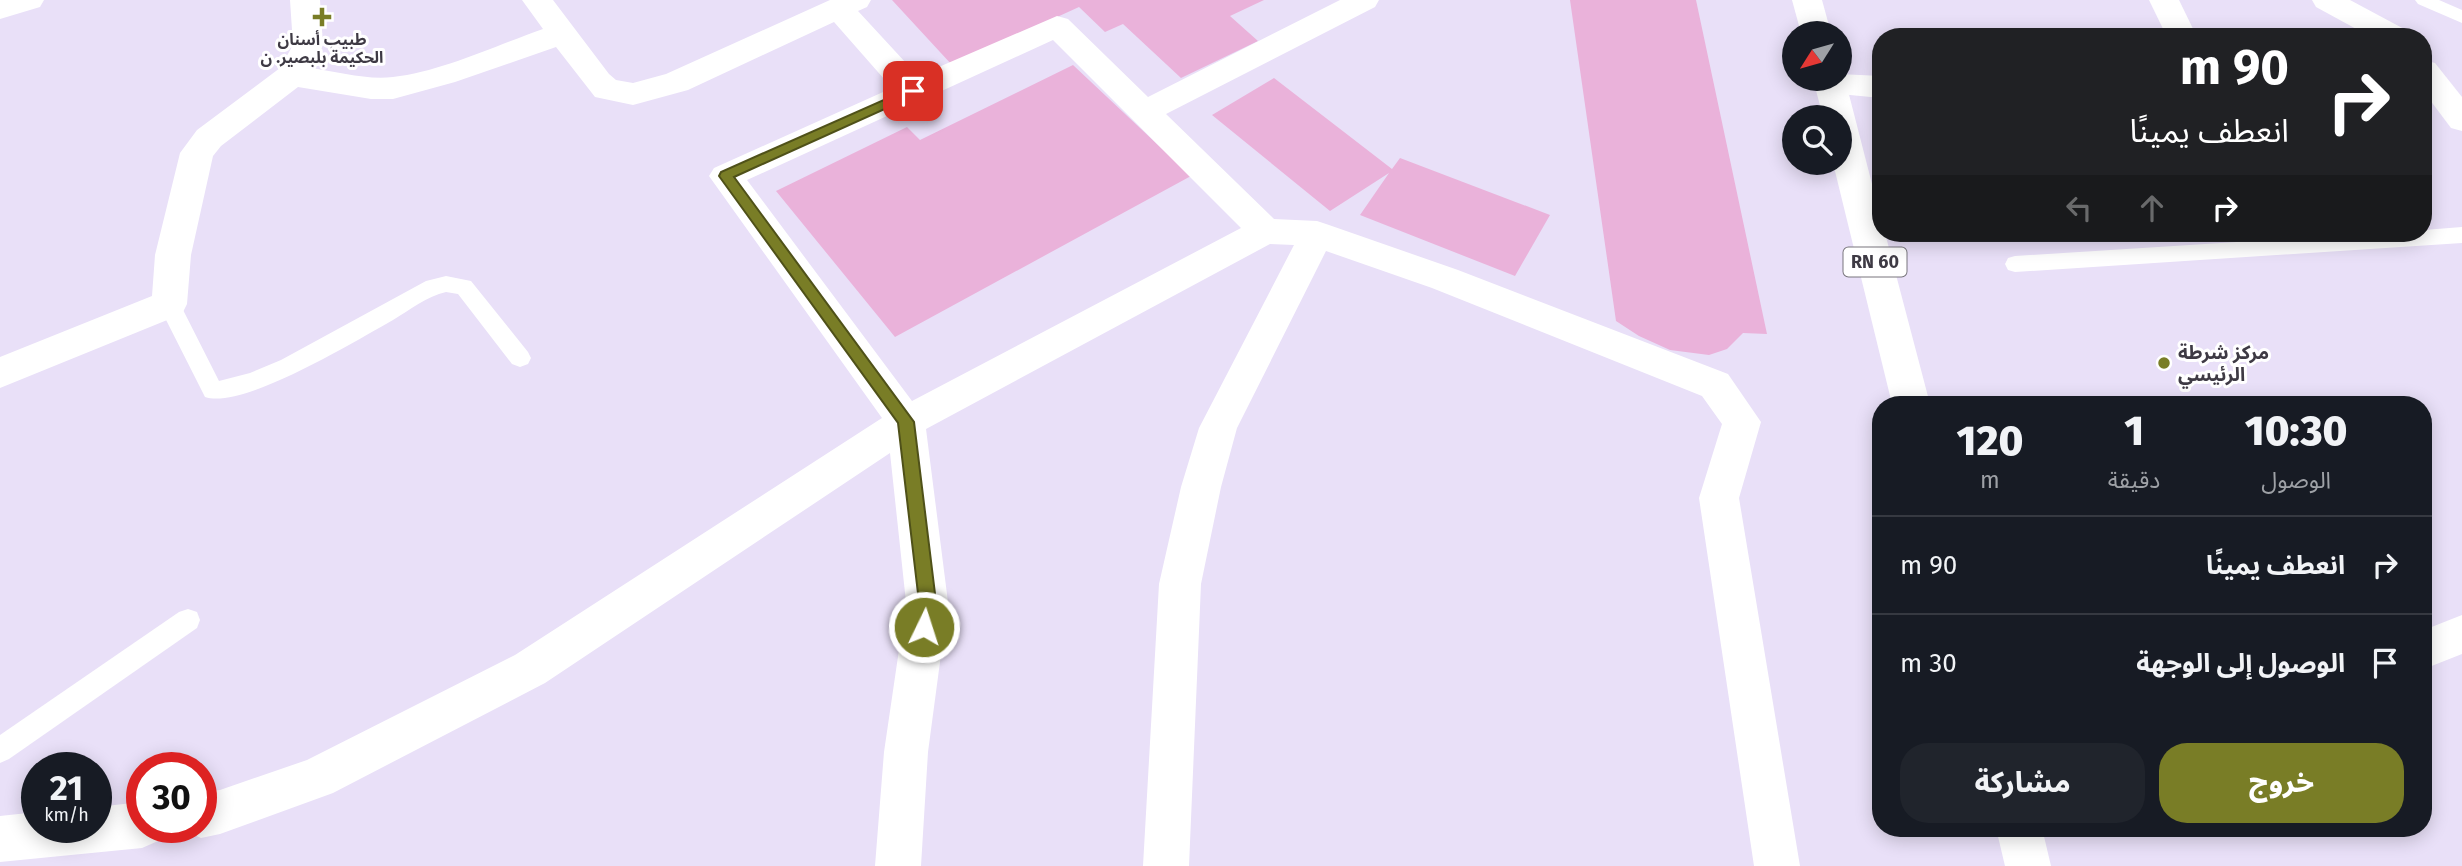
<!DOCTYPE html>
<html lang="ar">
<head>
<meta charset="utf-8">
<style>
  :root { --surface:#171b24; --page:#20242c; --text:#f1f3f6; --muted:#9ea1a6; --line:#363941; --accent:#797d26 }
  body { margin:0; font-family:"Fira Sans","Noto Sans Arabic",sans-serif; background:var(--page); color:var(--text); direction:rtl; height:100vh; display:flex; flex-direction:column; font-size:26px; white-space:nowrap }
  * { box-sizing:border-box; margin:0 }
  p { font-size:23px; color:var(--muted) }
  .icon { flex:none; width:38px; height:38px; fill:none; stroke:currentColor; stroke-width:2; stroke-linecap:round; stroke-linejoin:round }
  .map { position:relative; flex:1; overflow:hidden; direction:ltr }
  .panel { position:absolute; left:1872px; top:396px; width:560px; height:441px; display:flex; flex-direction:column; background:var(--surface); border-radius:28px; box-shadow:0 4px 18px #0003; direction:rtl }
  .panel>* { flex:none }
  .top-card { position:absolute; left:1872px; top:28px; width:560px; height:214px; border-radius:28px; box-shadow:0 4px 18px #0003; direction:rtl; background:#202124; color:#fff; overflow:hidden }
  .needle { width:46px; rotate:233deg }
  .controls { position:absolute; left:1782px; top:21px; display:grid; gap:14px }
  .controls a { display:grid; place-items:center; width:70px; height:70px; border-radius:50%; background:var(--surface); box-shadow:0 4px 18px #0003; font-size:35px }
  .speed { position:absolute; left:21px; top:752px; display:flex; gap:14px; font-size:35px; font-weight:700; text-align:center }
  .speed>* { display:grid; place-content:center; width:91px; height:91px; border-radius:50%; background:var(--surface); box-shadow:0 4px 18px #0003; line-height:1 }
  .speed small { font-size:18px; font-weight:400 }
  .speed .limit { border:10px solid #d22; background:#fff; color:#111 }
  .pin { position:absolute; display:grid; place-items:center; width:60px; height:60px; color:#fff; margin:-30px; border-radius:14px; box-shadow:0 4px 10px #0006 }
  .me { position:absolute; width:77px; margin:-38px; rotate:4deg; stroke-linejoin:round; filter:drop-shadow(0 0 5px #0008) }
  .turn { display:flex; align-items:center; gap:24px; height:147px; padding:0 28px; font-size:32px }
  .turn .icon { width:91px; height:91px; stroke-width:2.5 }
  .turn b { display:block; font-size:49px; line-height:60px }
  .lanes { display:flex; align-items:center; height:66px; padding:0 28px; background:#0003; justify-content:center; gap:35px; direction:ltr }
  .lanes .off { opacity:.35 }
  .eta { display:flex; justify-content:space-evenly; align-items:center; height:119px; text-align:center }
  .eta b { font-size:42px; font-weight:800; line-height:49px }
  .button { display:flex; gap:14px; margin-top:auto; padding:14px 28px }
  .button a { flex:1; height:80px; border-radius:28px; background:var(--accent); color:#fff; font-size:28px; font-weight:800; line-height:80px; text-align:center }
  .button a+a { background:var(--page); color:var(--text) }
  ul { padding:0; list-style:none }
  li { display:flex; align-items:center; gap:21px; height:98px; padding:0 28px; border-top:2px solid var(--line) }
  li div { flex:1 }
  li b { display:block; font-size:26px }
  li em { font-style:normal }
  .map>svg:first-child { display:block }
  .building { fill:#eab2da }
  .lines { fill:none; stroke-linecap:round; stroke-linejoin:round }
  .lane { fill:#fff; fill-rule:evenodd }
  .street { fill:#fff; fill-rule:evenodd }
  .secondary { fill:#fff; fill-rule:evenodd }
  .primary { fill:#fff; fill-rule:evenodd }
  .route { fill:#797d26; stroke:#4f5119; stroke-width:2 }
  .poi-dot { fill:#797d26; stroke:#fff; stroke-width:2.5 }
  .labels { text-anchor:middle; stroke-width:6; stroke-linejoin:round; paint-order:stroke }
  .far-poi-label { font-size:16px; font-weight:bold; fill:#3e3a44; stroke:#fff }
  .shield { fill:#fff; stroke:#78757c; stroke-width:2 }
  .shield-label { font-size:18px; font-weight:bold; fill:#3e3a44 }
  .poi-label { font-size:19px; font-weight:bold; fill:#3e3a44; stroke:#fff; text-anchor:start }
</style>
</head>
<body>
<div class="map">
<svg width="2462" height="866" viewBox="0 0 2462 866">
  <rect width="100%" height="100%" fill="#e9e0f8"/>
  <g class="building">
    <path d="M892 0H1264L1230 16 1258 41 1181 78 1123 24 1105 32 1079 7 952 65Z"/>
    <path d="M1570 0H1696L1767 334 1743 333 1727 349 1709 355 1670 350 1639 336 1616 321Z"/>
    <path d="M1073 65 1191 176 895 337 776 191 907 127 920 140Z"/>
    <path d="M1274 78 1392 169 1400 158 1550 215 1515 276 1360 215 1389 173 1330 211 1212 115Z"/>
  </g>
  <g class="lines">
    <g class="lane">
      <path d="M2415 0H2439L2462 10V23L2418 4Z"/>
      <path d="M2462 227V243L2015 272 2008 270 2005 264 2008 258 2015 256 2380 233H2424V230Z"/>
      <path d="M446 276 471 281 528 352 531 358 528 364 520 367 512 364 458 294 446 292C427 296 410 310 393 320 357 340 243 410 205 397L158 304 161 298 169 296 177 298 219 381 250 373 281 360 426 281Z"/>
      <path d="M188 609 197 612 200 620 197 628 9 759 0 763V735L179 612Z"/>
    </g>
    <g class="street">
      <path d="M0 0H44L40 7 0 19Z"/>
      <path d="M290 0H320L323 45 312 68C338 72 366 80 393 77 441 72 497 45 543 29L522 0H553L609 74 616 80 633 83 666 74 830 0H871L867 7 858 11 918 76 1057 16 1068 19 1148 97 1340 0H1379L1375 7 1166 114 1274 219 1317 221 1329 225 1458 270 1728 374 1761 422 1739 498 1800 866H1754L1699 498 1722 424 1702 396 1432 288 1326 251 1237 428 1221 487 1201 584 1189 866H1143L1159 584 1181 487 1199 428 1294 245 1270 244 926 429 948 602 928 752 921 866H875L884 752 906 602 890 453 545 683 333 793 220 834 201 838 185 831 183 828H201V792L220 790 307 760 515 655 882 418 709 176 714 168 892 88 834 22 688 90 633 105 595 97 556 47 455 82 393 99H371L298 87 221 146 213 156 191 255 187 304 182 314 0 388V357L152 296 155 255 180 153 197 130 280 68 293 45ZM1053 40 1241 228 912 401 747 180Z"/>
      <path d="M2149 0H2179L2197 37H2167Z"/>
      <path d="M2312 0H2350L2406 30 2410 37H2371L2316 7Z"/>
      <path d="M2424 60 2435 63 2462 97V131L2451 128 2424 92Z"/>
      <path d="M1839 74 1881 76V98L1819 92 1814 84 1817 79H1839Z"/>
      <path d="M142 802V828H164L158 841 142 848 0 862V816L37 812V828H96V807Z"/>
    </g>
    <path class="secondary" d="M2462 615V654L2424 669V630Z"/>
    <g class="primary">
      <path d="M1792 0H1822L1831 33H1801Z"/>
      <path d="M1840 72 1845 79 1881 219V233H1885L1930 404H1892L1833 163H1839V117H1823L1813 79H1839Z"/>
      <path d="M1996 828H2042L2051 866H2005Z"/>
    </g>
  </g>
  <path class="route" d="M913 87 920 91 918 94 734 177 914 422 936 602 930 633 924 635 918 633 915 627 919 602 898 423 719 176 721 172Z"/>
  <g class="poi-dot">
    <path d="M318.5 6.5h7v7h7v7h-7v7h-7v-7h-7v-7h7z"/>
    <circle cx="2164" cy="363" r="7"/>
  </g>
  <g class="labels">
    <g class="far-poi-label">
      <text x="322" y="45">طبيب أسنان<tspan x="322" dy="18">الحكيمة بلبصير. ن</tspan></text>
    </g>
    <rect class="shield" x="1843.5" y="247.5" width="63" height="29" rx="5"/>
    <g class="shield-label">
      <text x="1875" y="268">RN 60</text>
    </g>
    <g class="poi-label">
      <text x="2178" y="359">مركز شرطة<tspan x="2178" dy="22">الرئيسي</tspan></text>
    </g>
  </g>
</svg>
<div class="controls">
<a><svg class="needle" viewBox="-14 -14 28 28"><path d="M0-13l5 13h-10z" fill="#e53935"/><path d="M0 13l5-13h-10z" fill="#9ea1a6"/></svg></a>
<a><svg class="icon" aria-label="search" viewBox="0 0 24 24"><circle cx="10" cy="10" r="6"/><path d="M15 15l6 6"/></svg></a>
</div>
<div class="speed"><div>21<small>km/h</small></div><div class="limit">30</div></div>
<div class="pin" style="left:913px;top:91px;background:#d93025"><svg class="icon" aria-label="arrive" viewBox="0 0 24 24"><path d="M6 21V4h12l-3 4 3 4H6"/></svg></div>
<svg class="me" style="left:924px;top:627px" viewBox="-20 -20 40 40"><circle r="17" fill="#797d26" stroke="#fff" stroke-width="3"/><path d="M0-11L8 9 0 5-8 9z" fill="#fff"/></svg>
<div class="top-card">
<div class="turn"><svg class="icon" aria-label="right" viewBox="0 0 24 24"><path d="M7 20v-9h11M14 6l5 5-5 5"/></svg><div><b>90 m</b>انعطف يمينًا</div></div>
<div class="lanes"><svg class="icon off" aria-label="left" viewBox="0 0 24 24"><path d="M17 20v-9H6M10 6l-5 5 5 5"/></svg><svg class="icon off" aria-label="ahead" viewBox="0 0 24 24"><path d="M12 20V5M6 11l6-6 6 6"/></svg><svg class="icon" aria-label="right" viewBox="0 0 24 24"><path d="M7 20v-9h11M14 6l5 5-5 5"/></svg></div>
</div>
<section class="panel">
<div class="eta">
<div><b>10:30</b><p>الوصول</p></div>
<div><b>1</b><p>دقيقة</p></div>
<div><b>120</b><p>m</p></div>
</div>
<ul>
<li><svg class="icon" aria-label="right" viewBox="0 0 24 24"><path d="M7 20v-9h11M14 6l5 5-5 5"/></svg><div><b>انعطف يمينًا</b></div><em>90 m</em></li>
<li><svg class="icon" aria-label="arrive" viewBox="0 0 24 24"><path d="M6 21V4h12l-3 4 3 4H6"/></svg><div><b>الوصول إلى الوجهة</b></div><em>30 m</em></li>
</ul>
<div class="button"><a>خروج</a><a>مشاركة</a></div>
</section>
</div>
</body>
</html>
